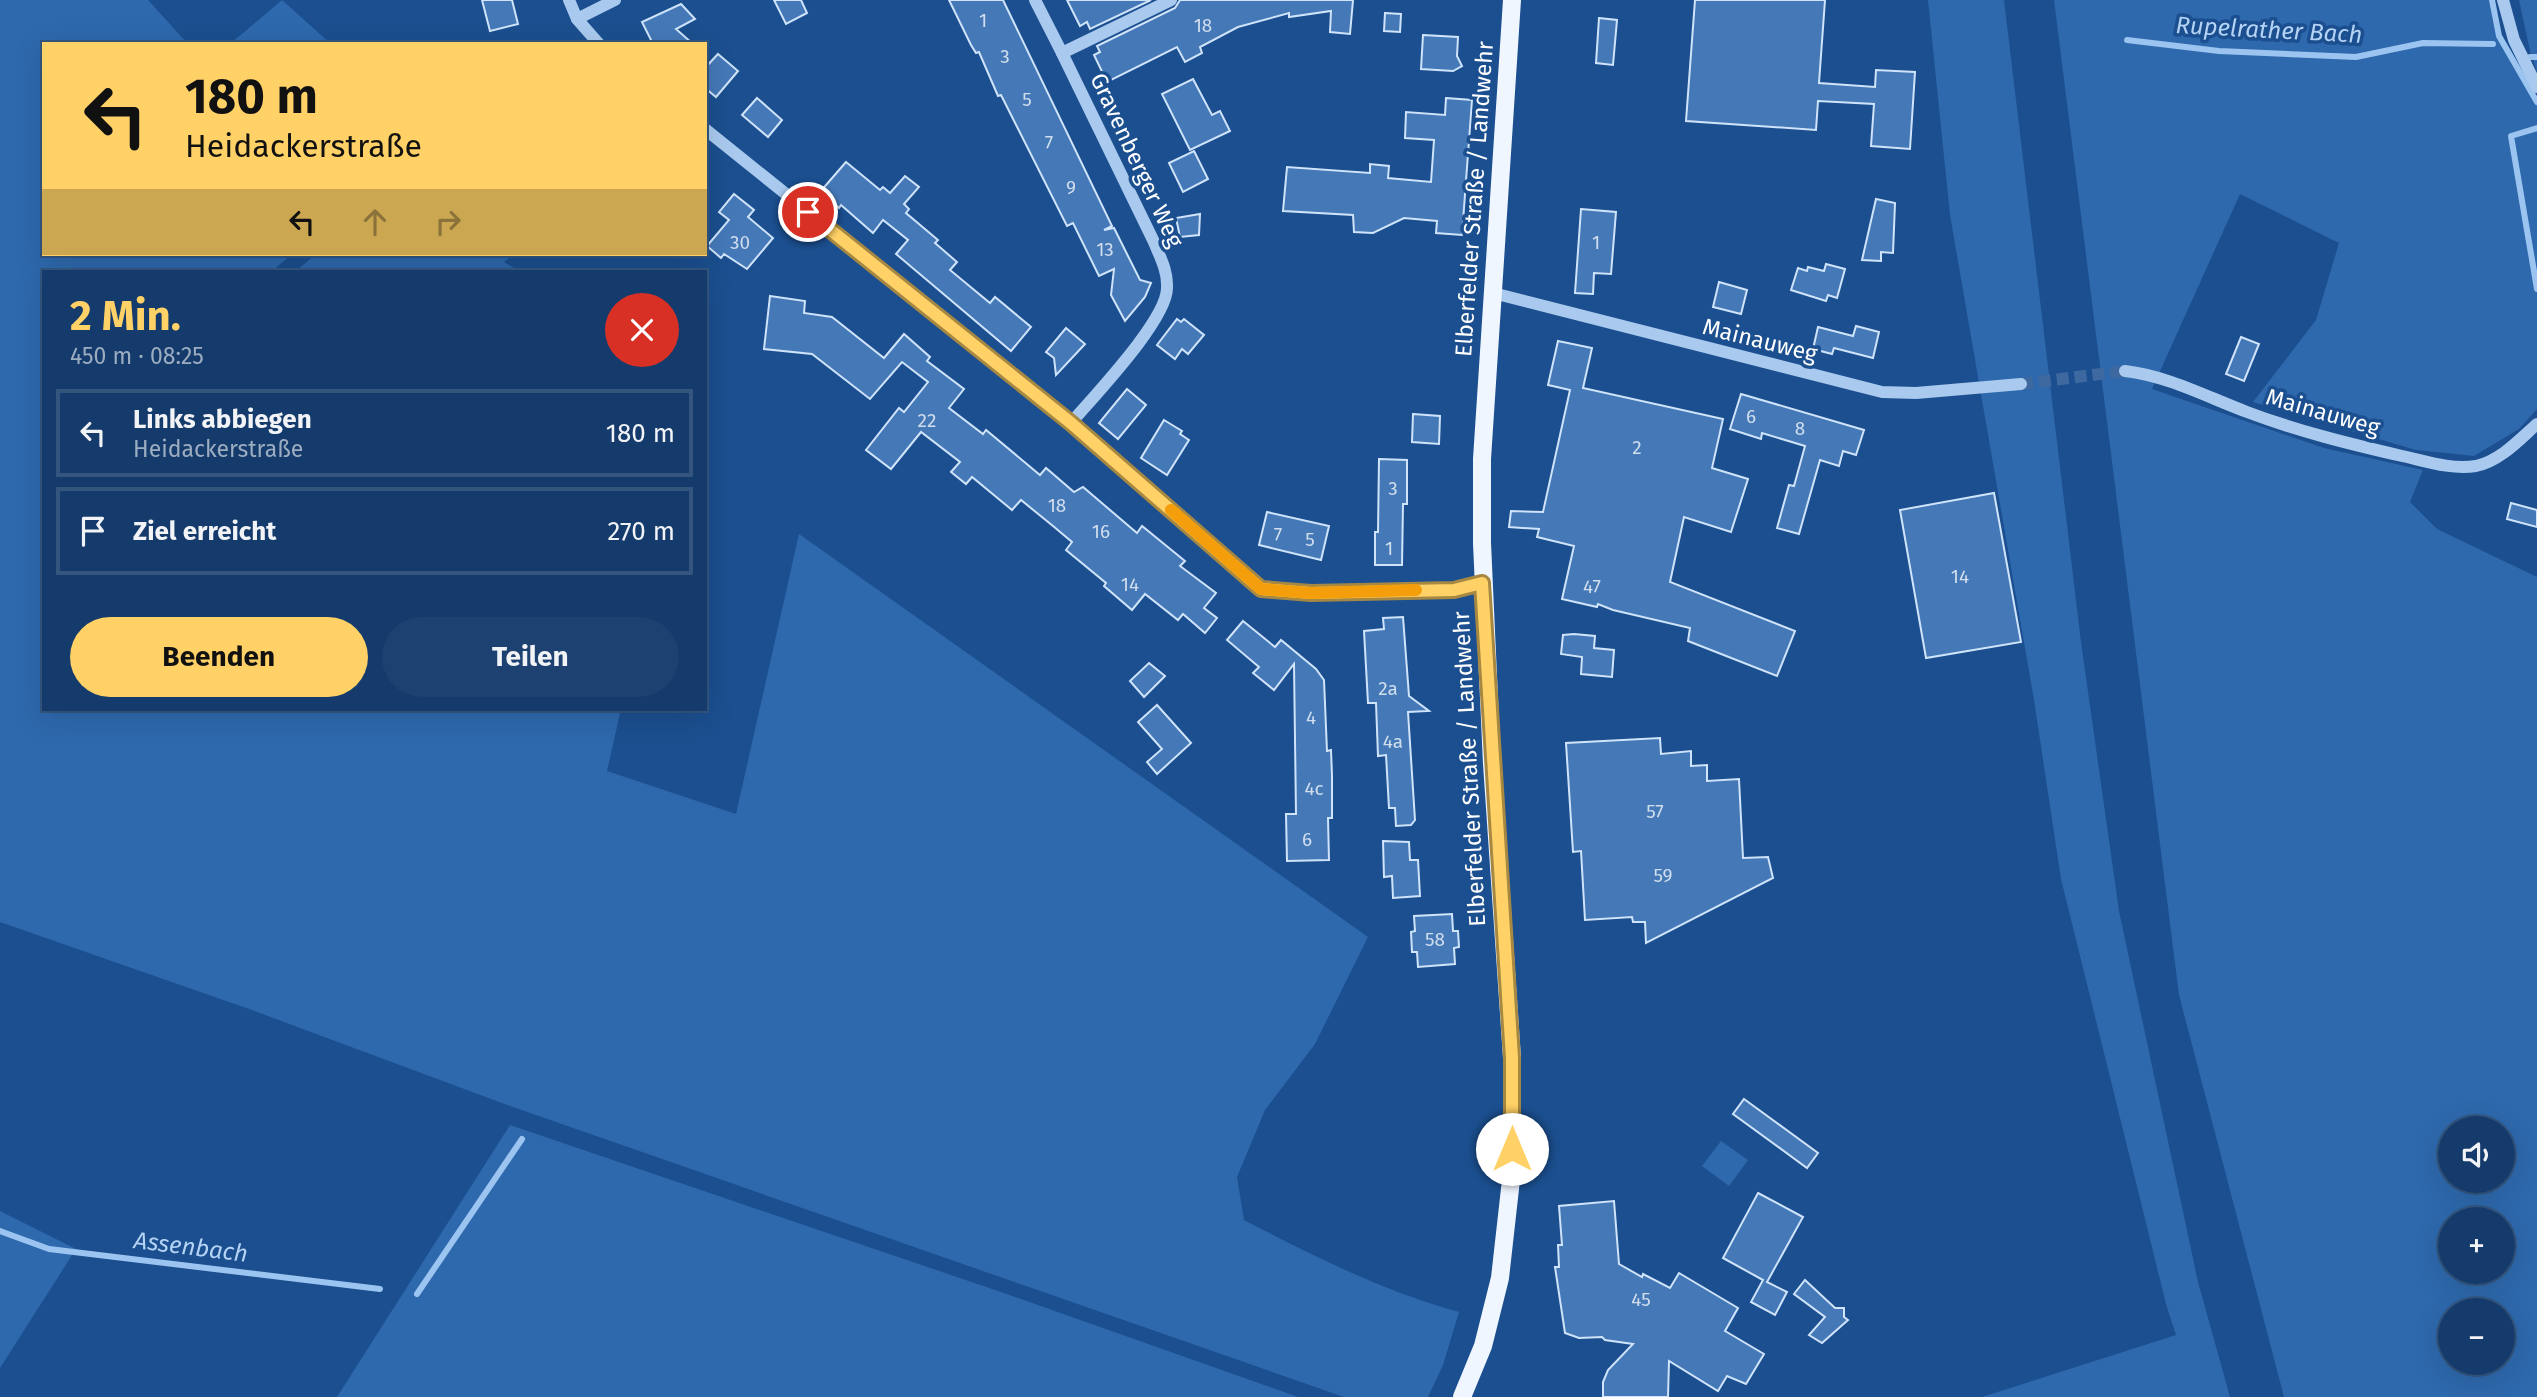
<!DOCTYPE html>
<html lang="de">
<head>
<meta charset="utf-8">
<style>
  :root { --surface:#143b6b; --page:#1d4271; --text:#f1f3f6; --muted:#9dadc1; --line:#33557e; --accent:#ffd166 }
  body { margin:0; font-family:"Fira Sans",sans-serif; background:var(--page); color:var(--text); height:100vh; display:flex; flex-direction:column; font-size:26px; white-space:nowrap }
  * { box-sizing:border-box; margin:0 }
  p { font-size:23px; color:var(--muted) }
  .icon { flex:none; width:38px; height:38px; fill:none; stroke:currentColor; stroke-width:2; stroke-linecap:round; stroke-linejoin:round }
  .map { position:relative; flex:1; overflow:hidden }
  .details { position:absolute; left:42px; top:270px; width:665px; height:441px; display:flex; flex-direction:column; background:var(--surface); border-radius:0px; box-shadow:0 7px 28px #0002,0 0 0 2px var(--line) }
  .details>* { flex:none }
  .top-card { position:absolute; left:42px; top:42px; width:665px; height:214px; border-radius:0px; box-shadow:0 7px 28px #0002,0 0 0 2px var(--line); background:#ffd166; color:#111; overflow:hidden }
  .buttons { position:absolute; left:2438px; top:1116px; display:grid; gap:14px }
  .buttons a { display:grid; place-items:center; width:77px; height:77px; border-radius:50%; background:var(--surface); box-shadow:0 7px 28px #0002,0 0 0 2px var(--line); font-size:35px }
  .pin { position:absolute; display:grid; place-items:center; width:60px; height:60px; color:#fff; margin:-30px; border:4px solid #fff; border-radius:50%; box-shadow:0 2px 7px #0007 }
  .me { position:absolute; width:77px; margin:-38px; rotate:0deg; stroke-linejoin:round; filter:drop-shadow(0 0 5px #0008) }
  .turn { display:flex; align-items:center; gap:24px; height:147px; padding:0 28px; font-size:32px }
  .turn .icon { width:91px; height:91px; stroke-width:2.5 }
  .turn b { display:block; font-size:49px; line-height:60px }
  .lanes { display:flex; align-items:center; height:66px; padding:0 28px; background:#0003; justify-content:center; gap:35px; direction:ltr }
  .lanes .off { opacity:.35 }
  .round { display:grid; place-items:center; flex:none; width:74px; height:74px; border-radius:37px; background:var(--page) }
  .summary { display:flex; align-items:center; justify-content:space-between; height:119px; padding:0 28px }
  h1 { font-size:42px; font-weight:700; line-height:52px; color:var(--accent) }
  .cta { display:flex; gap:14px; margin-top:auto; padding:14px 28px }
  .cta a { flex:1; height:80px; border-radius:42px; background:var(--accent); color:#111; font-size:28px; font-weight:700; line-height:80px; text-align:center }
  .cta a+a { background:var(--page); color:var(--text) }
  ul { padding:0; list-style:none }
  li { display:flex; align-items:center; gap:21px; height:88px; margin:0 14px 10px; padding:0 14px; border:4px solid var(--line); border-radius:0px }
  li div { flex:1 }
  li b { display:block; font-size:26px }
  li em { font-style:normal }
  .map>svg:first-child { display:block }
  .green { fill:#2e69ad; fill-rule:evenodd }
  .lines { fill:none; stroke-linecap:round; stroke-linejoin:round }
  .stream { stroke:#9cc4f0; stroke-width:6 }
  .building { fill:#4478b7; stroke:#cfe3fa; stroke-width:2 }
  .minor-tunnel { stroke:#3d69a0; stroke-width:12; stroke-dasharray:12 6; stroke-linecap:butt }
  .minor { stroke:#a9c9ee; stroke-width:12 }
  .major { stroke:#f0f6ff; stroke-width:18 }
  .route-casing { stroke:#a68842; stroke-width:18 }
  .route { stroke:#ffd166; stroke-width:12 }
  .slow { stroke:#f59e0b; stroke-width:12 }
  .labels { text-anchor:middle; stroke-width:7; stroke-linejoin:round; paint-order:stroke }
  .number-label { font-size:19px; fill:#d0dded }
  .street-label { font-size:23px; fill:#fff; stroke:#1b4f8f }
  .water-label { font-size:24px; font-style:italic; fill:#b5d3f5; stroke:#1b4f8f }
</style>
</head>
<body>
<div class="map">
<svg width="2537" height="1397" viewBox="0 0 2537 1397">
  <rect width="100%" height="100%" fill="#1b4f8f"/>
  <g class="green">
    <path d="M0 0H148L188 44H44V254H292L272 271H44V709H621L607 771 736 814 799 534 1368 937 1315 1044 1265 1110 1237 1177 1244 1220C1313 1256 1383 1291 1459 1312L1443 1365 1428 1397H1344L513 1107 249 1009 0 922Z"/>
    <path d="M282 0 331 44H230Z"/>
    <path d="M1928 0H2004L2081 642 2119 911 2198 1282 2230 1397H1982L2176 1335 2166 1304 2061 879 2034 700 1950 215Z"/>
    <path d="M2054 0H2490L2493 23 2537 105V409L2519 429 2474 456 2416 450 2253 402 2316 320 2339 243 2240 194 2152 389 2324 448 2423 470 2410 502 2437 529 2537 577V1397H2284L2179 995ZM2450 1129H2502V1181H2450ZM2450 1220H2502V1272H2450ZM2450 1311H2502V1363H2450Z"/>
    <path d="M2519 0H2537V71L2530 51Z"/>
    <path d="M316 254H514L504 262 519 271H296Z"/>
    <path d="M510 1125 998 1291 1298 1397H337Z"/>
    <path d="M1721 1141 1748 1160 1729 1186 1702 1166Z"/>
    <path d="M0 1211 76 1249 0 1368Z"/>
  </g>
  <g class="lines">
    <g class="stream">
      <path d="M2492 0 2499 36 2537 102"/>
      <path d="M2127 40 2219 51 2356 57 2423 43 2493 44"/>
      <path d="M2530 57H2537"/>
      <path d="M2537 128 2511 136 2537 289"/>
      <path d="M0 1231 49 1249 380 1289"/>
      <path d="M417 1294 522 1139"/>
    </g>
  </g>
  <g class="building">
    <path d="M482 0H512L518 24 490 31Z"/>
    <path d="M774 0H801L807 13 786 24Z"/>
    <path d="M949 0H1003L1112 226 1104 230 1114 228 1140 280 1151 283 1145 297 1125 321 1111 295 1114 269 1099 276 1073 223 1067 226 1001 95 998 96 979 52 976 53 971 45Z"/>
    <path d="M1067 0H1151L1090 29 1087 22 1080 26Z"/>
    <path d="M1180 0H1353L1350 34 1330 32 1331 11 1289 17V13L1238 27 1200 47 1202 53 1185 62 1177 47 1107 82 1094 55 1100 52 1097 46 1175 8Z"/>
    <path d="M1695 0H1825L1819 83 1875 87 1876 70 1915 72 1910 149 1871 146 1874 104 1818 101 1816 130 1686 121Z"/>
    <path d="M681 4 695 19 676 29 693 44H653L642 22Z"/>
    <path d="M1385 13 1401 14 1400 32 1384 31Z"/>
    <path d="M1599 18 1617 20 1613 65 1596 63Z"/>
    <path d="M1423 35 1458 37 1457 56 1462 66 1453 71 1421 69Z"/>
    <path d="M718 54 738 71 716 97 705 88V68Z"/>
    <path d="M1193 79 1212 115 1220 111 1230 131 1190 150 1162 94Z"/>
    <path d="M757 98 782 120 768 137 742 115Z"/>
    <path d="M1446 98 1472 100 1462 235 1436 233 1437 221 1404 218 1373 233 1354 232 1353 215 1283 211 1287 167 1370 173V164L1389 166 1388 178 1431 182 1434 140 1405 138 1406 112 1445 115Z"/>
    <path d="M1194 151 1208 179 1183 192 1169 163Z"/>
    <path d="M846 162 880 190 883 187 890 193 905 176 919 187 904 204 909 209 906 213 938 240 935 243 957 262 950 270 990 303 995 297 1031 327 1011 351 896 254 908 240 883 220 873 233 841 205 839 208 820 192Z"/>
    <path d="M734 194 754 210 748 217 773 238 747 269 724 254 721 258 707 246 729 220 719 212Z"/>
    <path d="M1876 199 1895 203 1893 253 1881 252V261L1862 260Z"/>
    <path d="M1581 209 1616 212 1611 274 1594 273 1593 294 1575 293Z"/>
    <path d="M1200 214 1199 235 1180 237 1176 218Z"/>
    <path d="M1826 264 1845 269 1837 298 1828 295 1826 301 1791 290 1798 268 1807 271 1808 267 1824 271Z"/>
    <path d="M1719 282 1747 290 1741 314 1713 307Z"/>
    <path d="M770 296 805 301 804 313 832 317 884 358 904 334 930 357 927 361 964 389 949 408 983 434 986 430 1040 475 1046 468 1074 492 1083 487 1137 533 1142 526 1185 561 1180 566 1216 593 1204 608 1217 618 1205 633 1183 614 1178 620 1145 594 1132 610 1104 586 1106 583 1066 550 1072 542 1053 526 1021 500 1012 510 972 477 966 484 951 472 960 462 921 432 891 469 866 450 899 408 904 412 928 382 902 362 870 399 812 354 764 349Z"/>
    <path d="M1177 319 1181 322 1184 319 1204 335 1188 354 1182 349 1175 359 1157 345Z"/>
    <path d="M1856 326 1879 332 1873 358 1834 348 1832 354 1813 349 1818 327 1853 336Z"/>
    <path d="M1066 328 1085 344 1056 375 1054 358 1046 352Z"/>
    <path d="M2241 337 2259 344 2244 381 2226 374Z"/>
    <path d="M1558 341 1592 348 1583 388 1723 419 1712 468 1748 479 1731 532 1684 517 1670 582 1795 631 1777 676 1688 641 1690 628 1613 610 1598 604 1597 607 1562 599 1574 546 1537 537 1539 529 1509 527 1511 511 1543 512 1570 390 1548 385Z"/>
    <path d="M1127 389 1146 405 1118 439 1099 423Z"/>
    <path d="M1741 394 1864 430 1856 455 1843 451 1839 466 1820 460 1799 534 1777 528 1789 485 1794 486 1805 446 1762 433 1761 439 1730 429Z"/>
    <path d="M1413 414 1440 416 1439 444 1412 442Z"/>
    <path d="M1164 420 1182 431 1180 434 1189 440 1167 475 1141 458Z"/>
    <path d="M1379 459 1407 460V504H1403L1402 565H1375V532H1378Z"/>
    <path d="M1994 493 2021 642 1926 658 1900 510Z"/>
    <path d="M2511 503 2537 510V527L2507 519Z"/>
    <path d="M1267 512 1329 526 1321 560 1259 545Z"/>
    <path d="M1403 617 1409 696 1429 711 1408 712 1415 820 1411 825 1396 826 1395 808H1389L1386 755 1378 756 1376 703H1368L1364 631 1384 629 1383 618Z"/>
    <path d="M1243 621 1275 647 1281 640 1316 669 1324 680 1327 751 1331 750 1332 776V818H1328L1329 860 1287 861 1286 814H1296L1294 664 1274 690 1253 673 1259 667 1227 640Z"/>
    <path d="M1574 634 1595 636 1594 648 1614 650 1612 677 1581 674 1582 657 1561 654 1563 635Z"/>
    <path d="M1149 663 1165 676 1144 697 1130 681Z"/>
    <path d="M1157 705 1191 743 1157 774 1147 762 1162 749 1138 722Z"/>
    <path d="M1660 738 1661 754 1691 751V766L1707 765V781L1739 779 1743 858 1768 857 1773 878 1646 943 1645 922H1633L1632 917 1585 920 1581 851 1573 852 1566 743Z"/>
    <path d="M1383 841 1409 842 1410 860H1418L1420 896 1393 898 1392 876 1384 877Z"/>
    <path d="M1452 914 1453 931H1458L1459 947 1454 948 1455 964 1418 967 1417 952H1412L1411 932 1415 931 1414 916Z"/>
    <path d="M1744 1099 1818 1153 1807 1168 1733 1114Z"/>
    <path d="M1758 1193 1803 1217 1767 1282 1787 1292 1775 1315 1751 1302 1763 1280 1723 1258Z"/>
    <path d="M1614 1201 1619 1264 1642 1277 1643 1274 1670 1288 1679 1273 1738 1308 1725 1331 1764 1354 1746 1384 1727 1376 1718 1391 1669 1361 1668 1397H1603V1382L1608 1370 1633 1344 1605 1340 1602 1337 1579 1338 1565 1333 1555 1267H1559L1558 1245H1562L1559 1206Z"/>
    <path d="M1805 1280 1835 1308H1844V1317L1848 1320 1822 1343 1809 1335 1825 1317 1794 1294Z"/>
  </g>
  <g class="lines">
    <path class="minor-tunnel" d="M2021 384 2125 371"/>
    <g class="minor">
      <path d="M569 0 577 19 599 44"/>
      <path d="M1035 0 1062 53"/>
      <path d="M2503 0 2514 40 2537 87"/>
      <path d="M577 19 615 0"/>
      <path d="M705 129 1071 423 1261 589 1311 593 1454 590 1482 584"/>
      <path d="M1493 293 1882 392 1916 393 2021 384"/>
      <path d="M2125 371C2168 376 2207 397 2247 412 2297 431 2350 444 2402 456 2425 461 2451 470 2476 466 2500 461 2519 440 2537 424"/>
      <path d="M1071 423C1094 396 1167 320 1167 288 1168 271 1160 257 1154 242L1062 53 1171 0"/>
    </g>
    <path class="major" d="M1462 1397 1483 1346 1500 1278 1512 1171V1058L1492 764 1482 543V459L1512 0"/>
  </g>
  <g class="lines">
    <defs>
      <path id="route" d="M808 212 1071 423 1261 589 1311 593 1454 590 1482 583 1512 1058V1149"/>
    </defs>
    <use href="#route" class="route-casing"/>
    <use href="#route" class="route"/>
    <path class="slow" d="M1171 510 1261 589 1311 593 1416 590"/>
  </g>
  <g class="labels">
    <g class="number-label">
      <text x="983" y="27">1</text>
      <text x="1203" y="32">18</text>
      <text x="1005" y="63">3</text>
      <text x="1027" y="106">5</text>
      <text x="1049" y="149">7</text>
      <text x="1071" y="194">9</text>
      <text x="740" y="249">30</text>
      <text x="1596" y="249">1</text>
      <text x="1105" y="256">13</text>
      <text x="1751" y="423">6</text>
      <text x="927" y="427">22</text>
      <text x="1800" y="435">8</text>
      <text x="1637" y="454">2</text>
      <text x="1393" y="495">3</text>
      <text x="1057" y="512">18</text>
      <text x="1101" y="538">16</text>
      <text x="1278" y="541">7</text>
      <text x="1310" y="546">5</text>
      <text x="1389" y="555">1</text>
      <text x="1960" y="583">14</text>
      <text x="1130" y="591">14</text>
      <text x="1592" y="593">47</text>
      <text x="1388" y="695">2a</text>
      <text x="1311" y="724">4</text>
      <text x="1393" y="748">4a</text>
      <text x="1314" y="795">4c</text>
      <text x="1655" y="818">57</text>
      <text x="1307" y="846">6</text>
      <text x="1663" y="882">59</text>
      <text x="1435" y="946">58</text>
      <text x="1641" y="1306">45</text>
    </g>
    <g class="street-label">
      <text transform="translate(1137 160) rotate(65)" y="8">Gravenberger Weg</text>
      <text transform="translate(1474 199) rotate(-86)" y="8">Elberfelder Straße / Landwehr</text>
      <text transform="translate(1760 340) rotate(14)" y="8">Mainauweg</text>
      <text transform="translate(2323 412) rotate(16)" y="8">Mainauweg</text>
      <text transform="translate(1469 769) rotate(-93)" y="8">Elberfelder Straße / Landwehr</text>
    </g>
    <g class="water-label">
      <text transform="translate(2269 30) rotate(3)" y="8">Rupelrather Bach</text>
      <text transform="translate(191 1247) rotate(7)" y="8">Assenbach</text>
    </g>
  </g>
</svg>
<div class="buttons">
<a><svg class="icon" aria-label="sound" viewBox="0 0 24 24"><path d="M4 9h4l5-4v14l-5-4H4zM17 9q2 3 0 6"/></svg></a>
<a>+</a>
<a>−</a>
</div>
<div class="pin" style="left:808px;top:212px;background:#d93025"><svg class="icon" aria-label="arrive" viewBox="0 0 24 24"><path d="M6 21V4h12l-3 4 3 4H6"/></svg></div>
<svg class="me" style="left:1512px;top:1149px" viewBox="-20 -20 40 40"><circle r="19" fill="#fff"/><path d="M0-13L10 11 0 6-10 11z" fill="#ffd166"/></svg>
<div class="top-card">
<div class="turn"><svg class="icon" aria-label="left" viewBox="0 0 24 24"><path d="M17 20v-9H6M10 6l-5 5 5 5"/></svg><div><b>180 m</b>Heidackerstraße</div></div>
<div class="lanes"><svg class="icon" aria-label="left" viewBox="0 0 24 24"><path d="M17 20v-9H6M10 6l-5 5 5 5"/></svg><svg class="icon off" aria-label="ahead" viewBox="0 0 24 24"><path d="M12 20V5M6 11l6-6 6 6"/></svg><svg class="icon off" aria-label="right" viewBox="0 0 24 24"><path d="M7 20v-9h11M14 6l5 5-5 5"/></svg></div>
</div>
<section class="details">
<div class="summary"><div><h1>2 Min.</h1><p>450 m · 08:25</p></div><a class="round" style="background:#d93025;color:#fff"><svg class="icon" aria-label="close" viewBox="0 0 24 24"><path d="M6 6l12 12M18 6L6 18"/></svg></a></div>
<ul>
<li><svg class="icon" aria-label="left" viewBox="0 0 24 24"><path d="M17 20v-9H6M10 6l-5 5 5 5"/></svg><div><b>Links abbiegen</b><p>Heidackerstraße</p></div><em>180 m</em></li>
<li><svg class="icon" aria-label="arrive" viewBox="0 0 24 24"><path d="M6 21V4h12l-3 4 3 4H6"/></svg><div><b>Ziel erreicht</b></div><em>270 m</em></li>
</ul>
<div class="cta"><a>Beenden</a><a>Teilen</a></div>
</section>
</div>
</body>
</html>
